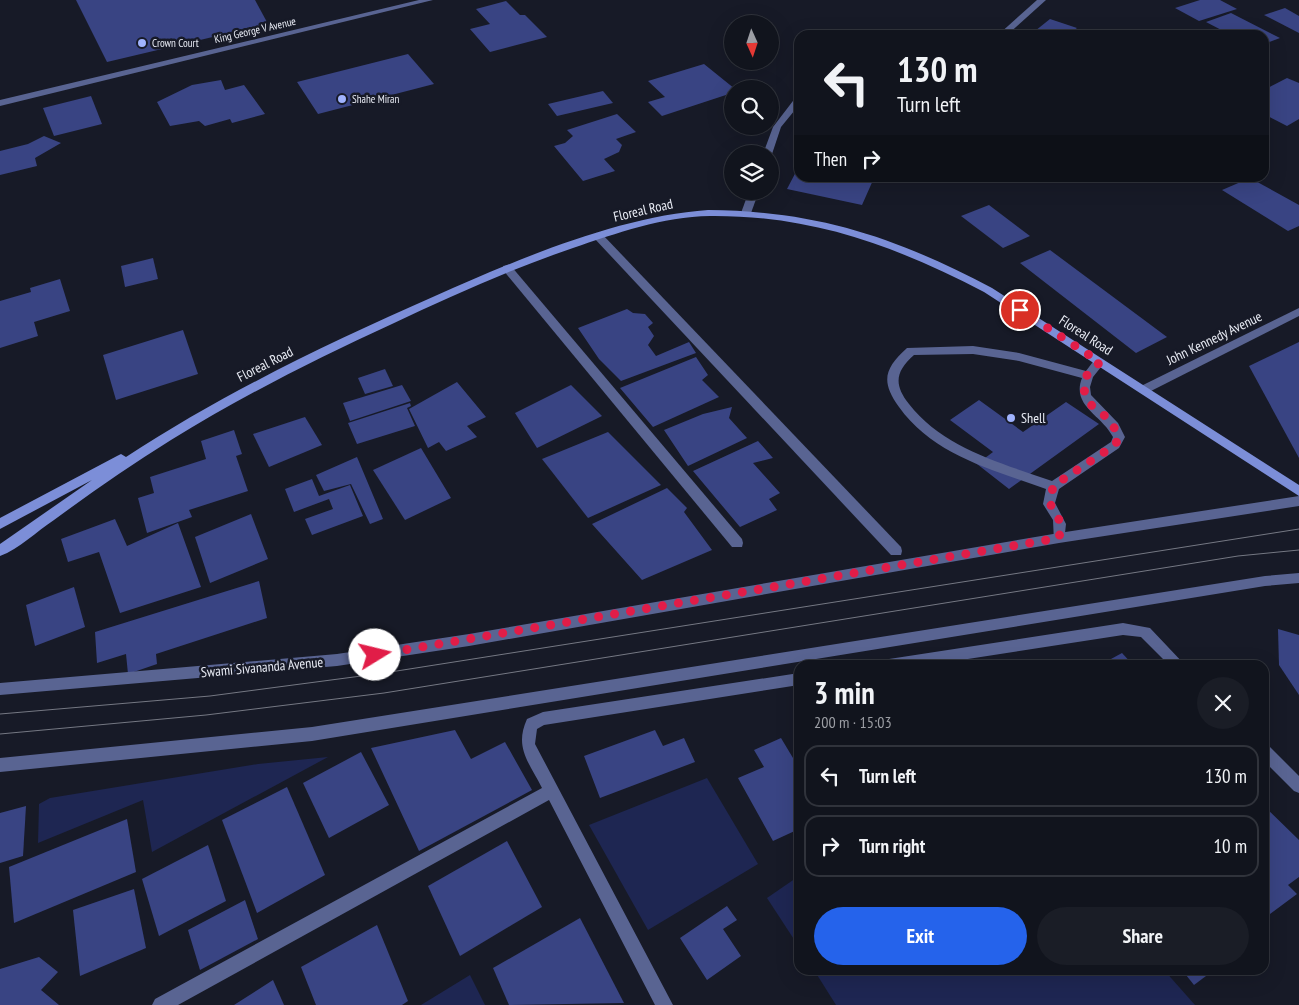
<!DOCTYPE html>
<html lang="en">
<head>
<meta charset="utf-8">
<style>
  :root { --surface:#11141d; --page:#1a1d26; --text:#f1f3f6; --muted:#9c9ea4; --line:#30333b; --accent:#2563eb }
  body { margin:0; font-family:"PT Sans Narrow",sans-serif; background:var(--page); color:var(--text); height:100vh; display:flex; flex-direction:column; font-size:19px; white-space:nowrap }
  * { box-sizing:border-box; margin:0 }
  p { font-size:16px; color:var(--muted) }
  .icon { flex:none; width:28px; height:28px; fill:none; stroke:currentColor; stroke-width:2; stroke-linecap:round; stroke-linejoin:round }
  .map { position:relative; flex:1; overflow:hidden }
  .panel { position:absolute; left:794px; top:660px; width:475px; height:315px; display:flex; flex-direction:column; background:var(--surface); border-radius:15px; box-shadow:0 5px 20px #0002,0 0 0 1px var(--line) }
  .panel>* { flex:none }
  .hud { position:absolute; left:794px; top:30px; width:475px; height:152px; border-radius:15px; box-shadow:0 5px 20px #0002,0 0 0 1px var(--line); background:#11141d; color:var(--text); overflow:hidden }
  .needle { width:32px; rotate:177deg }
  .buttons { position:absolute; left:724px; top:15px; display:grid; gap:10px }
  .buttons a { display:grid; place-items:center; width:55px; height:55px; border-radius:50%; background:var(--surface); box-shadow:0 5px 20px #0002,0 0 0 1px var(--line); font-size:25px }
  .pin { position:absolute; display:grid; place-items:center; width:42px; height:42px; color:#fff; margin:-21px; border:2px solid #fff; border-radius:50%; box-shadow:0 1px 5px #0007 }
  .me { position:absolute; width:55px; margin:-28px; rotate:81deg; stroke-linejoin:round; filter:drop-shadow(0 0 4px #0008) }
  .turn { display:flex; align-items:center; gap:18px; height:105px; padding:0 20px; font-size:22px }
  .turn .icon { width:65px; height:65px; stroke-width:2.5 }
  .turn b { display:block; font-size:35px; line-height:42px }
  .then { display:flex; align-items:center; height:48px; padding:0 20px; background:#0003; gap:10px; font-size:19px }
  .round { display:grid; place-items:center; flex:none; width:52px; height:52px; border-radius:26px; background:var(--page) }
  .head { display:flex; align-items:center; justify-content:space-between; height:85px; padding:0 20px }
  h1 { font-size:30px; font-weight:700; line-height:38px }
  .cta { display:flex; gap:10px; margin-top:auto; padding:10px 20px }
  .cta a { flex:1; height:58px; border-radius:30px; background:var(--accent); color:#fff; font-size:20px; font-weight:700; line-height:58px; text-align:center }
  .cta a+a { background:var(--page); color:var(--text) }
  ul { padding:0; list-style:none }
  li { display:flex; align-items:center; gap:15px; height:62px; margin:0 10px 8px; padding:0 10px; border:2px solid var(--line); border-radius:15px }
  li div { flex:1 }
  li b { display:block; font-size:19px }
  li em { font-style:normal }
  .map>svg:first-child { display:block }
  .green { fill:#1e2652 }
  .building { fill:#394483 }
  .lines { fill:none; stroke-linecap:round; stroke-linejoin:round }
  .service { fill:#596492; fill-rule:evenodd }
  .minor { fill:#596492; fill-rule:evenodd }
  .tertiary { fill:#596492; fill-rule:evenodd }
  .secondary { fill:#7c8ed8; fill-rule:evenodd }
  .tram { stroke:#757883; stroke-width:1 }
  .route { stroke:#e11d48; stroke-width:9; stroke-dasharray:0 16.2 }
  .poi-dot { fill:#a0b3fd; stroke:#171a27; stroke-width:2 }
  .labels { text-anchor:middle; stroke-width:5; stroke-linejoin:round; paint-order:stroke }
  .far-street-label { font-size:11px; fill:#e8ebf4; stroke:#171a27 }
  .far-poi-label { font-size:11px; fill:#e8ebf4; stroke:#171a27; text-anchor:start }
  .street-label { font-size:14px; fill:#e8ebf4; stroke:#171a27 }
  .poi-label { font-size:14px; fill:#e8ebf4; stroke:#171a27; text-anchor:start }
</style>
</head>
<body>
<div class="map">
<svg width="1299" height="1005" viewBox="0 0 1299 1005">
  <rect width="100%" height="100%" fill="#171a27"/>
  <g class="green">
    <path d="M328 757 152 852 143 800 38 843 39 804 50 798 258 764Z"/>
    <path d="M707 778 758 864 648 930 589 825Z"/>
    <path d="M799 876V947L767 898Z"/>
    <path d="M814 970H1164L1195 1005H836Z"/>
    <path d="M470 975 485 1005H421Z"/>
  </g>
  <g class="building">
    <path d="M76 0H255L268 24 107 62Z"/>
    <path d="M1200 0H1220L1237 9 1199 21 1175 8Z"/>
    <path d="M506 1 520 15H525L547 37 490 52 470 29 490 24 476 9Z"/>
    <path d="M1285 8 1299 16V33L1264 15Z"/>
    <path d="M1231 13 1280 38 1264 44V35H1231L1206 22Z"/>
    <path d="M1050 19 1077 28 1073 31 1077 33 1075 35H1030Z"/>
    <path d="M408 54 434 84 318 114 297 82Z"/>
    <path d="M704 64 735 89H732V93L662 116 648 102 665 97 648 81Z"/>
    <path d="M1287 78 1299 83V119L1287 126 1264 114V90Z"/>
    <path d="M221 80 225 90 244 85 265 114 232 123 230 119 205 126 199 121 170 126 157 102 192 85Z"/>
    <path d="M603 91 613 103 557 116 548 104Z"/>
    <path d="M91 96 102 124 54 136 43 108Z"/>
    <path d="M617 114 636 132 616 139 622 145 619 152 604 159 615 171 583 181 554 146 565 143 573 136 567 130Z"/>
    <path d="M44 136 61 143 35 158 37 166 0 175V151L28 144Z"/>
    <path d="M799 166V178H874L862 205 787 189Z"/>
    <path d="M1250 178 1299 205V226L1288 231 1222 190Z"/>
    <path d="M989 205 1030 236 1003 248 961 216Z"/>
    <path d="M1050 250 1167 337 1136 353 1020 263Z"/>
    <path d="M153 258 158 279 125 287 121 266Z"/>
    <path d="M60 279 70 311 34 322 38 336 0 348V301L31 292 30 288Z"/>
    <path d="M627 309 633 313 645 314 653 323 648 327 654 336 648 345 656 356 689 342 696 353 621 381 599 359 578 328Z"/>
    <path d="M183 330 198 374 116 400 103 355Z"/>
    <path d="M1299 342V458L1249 366Z"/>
    <path d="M696 357 708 375 702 380 719 397 653 427 620 388Z"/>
    <path d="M385 369 393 386 365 394 358 378Z"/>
    <path d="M457 382 486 417 467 426 477 437 446 451 439 442 428 448 409 409Z"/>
    <path d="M402 385 411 401 350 421 343 403Z"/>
    <path d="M571 385 602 416 537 448 515 413Z"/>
    <path d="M979 400 1023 432 1066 402 1099 424 1009 489 977 464 993 452 950 420Z"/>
    <path d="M410 403 411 406 407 408 415 426 357 444 348 423Z"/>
    <path d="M732 407 729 418 747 438 688 466 664 430 703 414Z"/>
    <path d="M305 417 322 445 269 467 253 434Z"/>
    <path d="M234 430 242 454 236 456 248 491 189 510 192 517 147 533 138 498 154 493 150 477 206 459 201 441Z"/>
    <path d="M608 432 661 485 588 518 542 459Z"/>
    <path d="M758 441 773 458 753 463 780 493 769 499 777 510 740 527 693 471Z"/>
    <path d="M421 448 451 498 405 520 373 470Z"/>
    <path d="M357 457 383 519 370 524 351 484 324 491 316 475Z"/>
    <path d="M312 479 319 496 350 485 363 516 312 535 305 519 333 509 329 499 294 512 285 489Z"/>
    <path d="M667 488 687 508 684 512 712 550 642 580 592 524Z"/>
    <path d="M251 514 268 559 210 583 195 537Z"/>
    <path d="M115 519 127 546 178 523 201 587 120 613 99 552 68 562 61 539Z"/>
    <path d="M259 581 267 618 156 654 157 664 128 674 126 654 97 663 95 632Z"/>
    <path d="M74 587 85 627 35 646 26 605Z"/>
    <path d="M1278 629 1299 635V695L1279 665Z"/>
    <path d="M1122 653 1133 665H1100Z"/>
    <path d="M455 730 471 759 505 742 532 790 419 851 371 748Z"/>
    <path d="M655 730 663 746 684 738 695 762 600 798 584 756Z"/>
    <path d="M781 738 799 768V829L773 841 738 778 764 767 754 750Z"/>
    <path d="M361 752 389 805 329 838 303 783Z"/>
    <path d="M287 787 325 875 257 913 222 820Z"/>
    <path d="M26 806 23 856 0 863V813Z"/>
    <path d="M1264 806 1299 840V877L1288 885 1297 894 1270 914 1264 907Z"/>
    <path d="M127 819 136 872 14 923 9 867Z"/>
    <path d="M507 841 542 907 460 956 428 886Z"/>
    <path d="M208 845 226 901 159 936 142 879Z"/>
    <path d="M134 889 146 948 80 976 73 910Z"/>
    <path d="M245 900 258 939 200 970 188 930Z"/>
    <path d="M727 906 737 920 723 929 741 956 707 980 680 938Z"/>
    <path d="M580 918 624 1003 509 1005 493 968Z"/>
    <path d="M377 925 408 1001 402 1005H316L301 967Z"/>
    <path d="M39 957 58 972 41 990 59 1005H0V969Z"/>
    <path d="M1182 970H1214L1194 985Z"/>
    <path d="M273 980 284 1005H234Z"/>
  </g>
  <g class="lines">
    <path class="service" d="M973 346 1019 353 1086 371 1095 359 1099 358 1105 362 1093 377 1090 387 1091 395 1118 423 1125 437 1119 448 1059 489 1055 503 1066 524 1064 542H1054L1053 520 1043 504 1046 489C993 470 933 455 899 407 880 381 885 368 907 348ZM973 354 1019 361 1082 378C1071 406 1102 415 1113 437L1111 442 1052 481C1001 463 943 448 909 404 893 384 896 371 914 355Z"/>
    <g class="minor">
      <path d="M419 0H433L0 106V100Z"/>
      <path d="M1037 0H1046L1007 35H998Z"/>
      <path d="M799 96V105L781 127 772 154 770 156V154H763L773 127 796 97Z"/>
      <path d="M749 191H759L751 213 746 216 741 213Z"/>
      <path d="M598 233 602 234 901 547 902 551 901 555H891L594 238 593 236Z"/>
      <path d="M507 265 511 266 742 539 743 543 742 547H732L503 270V266Z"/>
      <path d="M1299 308V316L1147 393 1143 394 1137 390 1139 387Z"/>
      <path d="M1123 623 1150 628 1185 665H1169L1141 637 1123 635 929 665H882L884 661 889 659Z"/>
      <path d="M799 673V685L544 725 537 729 535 744 673 1005H655L549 800 178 1005H152L155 999 542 788C529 762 514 748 527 719L543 712Z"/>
      <path d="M1264 744 1269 746 1299 776V793L1294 791 1264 761Z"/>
    </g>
    <g class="tertiary">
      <path d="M1299 496V506L1059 543 469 646 337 666 0 695V683L337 654 469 634 1059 533Z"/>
      <path d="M1299 573V583L1265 586 312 741 0 772V758L312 727 1265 576Z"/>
    </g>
    <path class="secondary" d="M708 210C818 211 895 237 992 288L1299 485V496L984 292C896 246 811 215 710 216 662 217 617 233 573 248 511 269 451 296 392 324 316 359 242 396 171 440 131 465 92 492 54 520 37 531 19 549 0 556V544L92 480 0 529V518L117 456 121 454 126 457C224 393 328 343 435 296 516 260 619 216 708 210Z"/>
    <g class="tram">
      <path d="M0 714 210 696 384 673 1299 529"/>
      <path d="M0 734 206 715 384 693 1238 556 1299 550"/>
    </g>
  </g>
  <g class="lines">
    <path class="route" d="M375 655 1059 538C1062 523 1059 516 1050 504L1053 486 1115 445 1119 437 1110 420 1090 404 1084 390 1087 375 1100 362 1020 310"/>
  </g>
  <g class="poi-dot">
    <circle cx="142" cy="43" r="5"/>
    <circle cx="342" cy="99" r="5"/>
    <circle cx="1011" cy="418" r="5"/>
  </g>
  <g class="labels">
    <g class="far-street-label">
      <text transform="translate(255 30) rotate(-13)" y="4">King George V Avenue</text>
    </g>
    <g class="far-poi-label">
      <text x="152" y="47">Crown Court</text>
      <text x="352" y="103">Shahe Miran</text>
    </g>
    <g class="street-label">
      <text transform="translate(643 210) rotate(-13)" y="5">Floreal Road</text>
      <text transform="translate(1086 335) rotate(33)" y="5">Floreal Road</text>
      <text transform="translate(1214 338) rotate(-26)" y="5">John Kennedy Avenue</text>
      <text transform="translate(265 364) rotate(-27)" y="5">Floreal Road</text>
      <text transform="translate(262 667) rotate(-5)" y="5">Swami Sivananda Avenue</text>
    </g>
    <g class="poi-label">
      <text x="1021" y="423">Shell</text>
    </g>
  </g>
</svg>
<div class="buttons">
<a><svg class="needle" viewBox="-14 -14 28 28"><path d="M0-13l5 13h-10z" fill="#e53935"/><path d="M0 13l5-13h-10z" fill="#9c9ea4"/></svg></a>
<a><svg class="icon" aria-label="search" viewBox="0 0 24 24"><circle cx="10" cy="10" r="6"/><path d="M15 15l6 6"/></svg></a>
<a><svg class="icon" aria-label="layers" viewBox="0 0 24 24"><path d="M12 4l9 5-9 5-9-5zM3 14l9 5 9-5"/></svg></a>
</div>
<div class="pin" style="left:1020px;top:310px;background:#d93025"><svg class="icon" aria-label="arrive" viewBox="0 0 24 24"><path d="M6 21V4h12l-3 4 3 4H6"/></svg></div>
<svg class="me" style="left:375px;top:655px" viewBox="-20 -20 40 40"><circle r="19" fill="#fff"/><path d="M0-13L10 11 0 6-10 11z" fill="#e11d48"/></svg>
<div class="hud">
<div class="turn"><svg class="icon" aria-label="left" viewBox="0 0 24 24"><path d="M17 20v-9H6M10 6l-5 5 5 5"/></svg><div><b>130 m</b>Turn left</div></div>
<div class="then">Then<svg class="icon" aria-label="right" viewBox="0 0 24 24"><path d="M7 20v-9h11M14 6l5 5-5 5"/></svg></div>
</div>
<section class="panel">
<div class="head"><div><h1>3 min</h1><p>200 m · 15:03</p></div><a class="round"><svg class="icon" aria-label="close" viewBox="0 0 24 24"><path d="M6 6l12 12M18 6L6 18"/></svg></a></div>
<ul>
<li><svg class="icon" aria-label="left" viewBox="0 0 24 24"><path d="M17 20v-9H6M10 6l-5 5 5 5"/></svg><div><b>Turn left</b></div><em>130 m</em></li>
<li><svg class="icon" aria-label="right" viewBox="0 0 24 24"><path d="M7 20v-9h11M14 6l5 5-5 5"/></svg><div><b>Turn right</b></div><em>10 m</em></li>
</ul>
<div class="cta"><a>Exit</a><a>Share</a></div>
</section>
</div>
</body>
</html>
